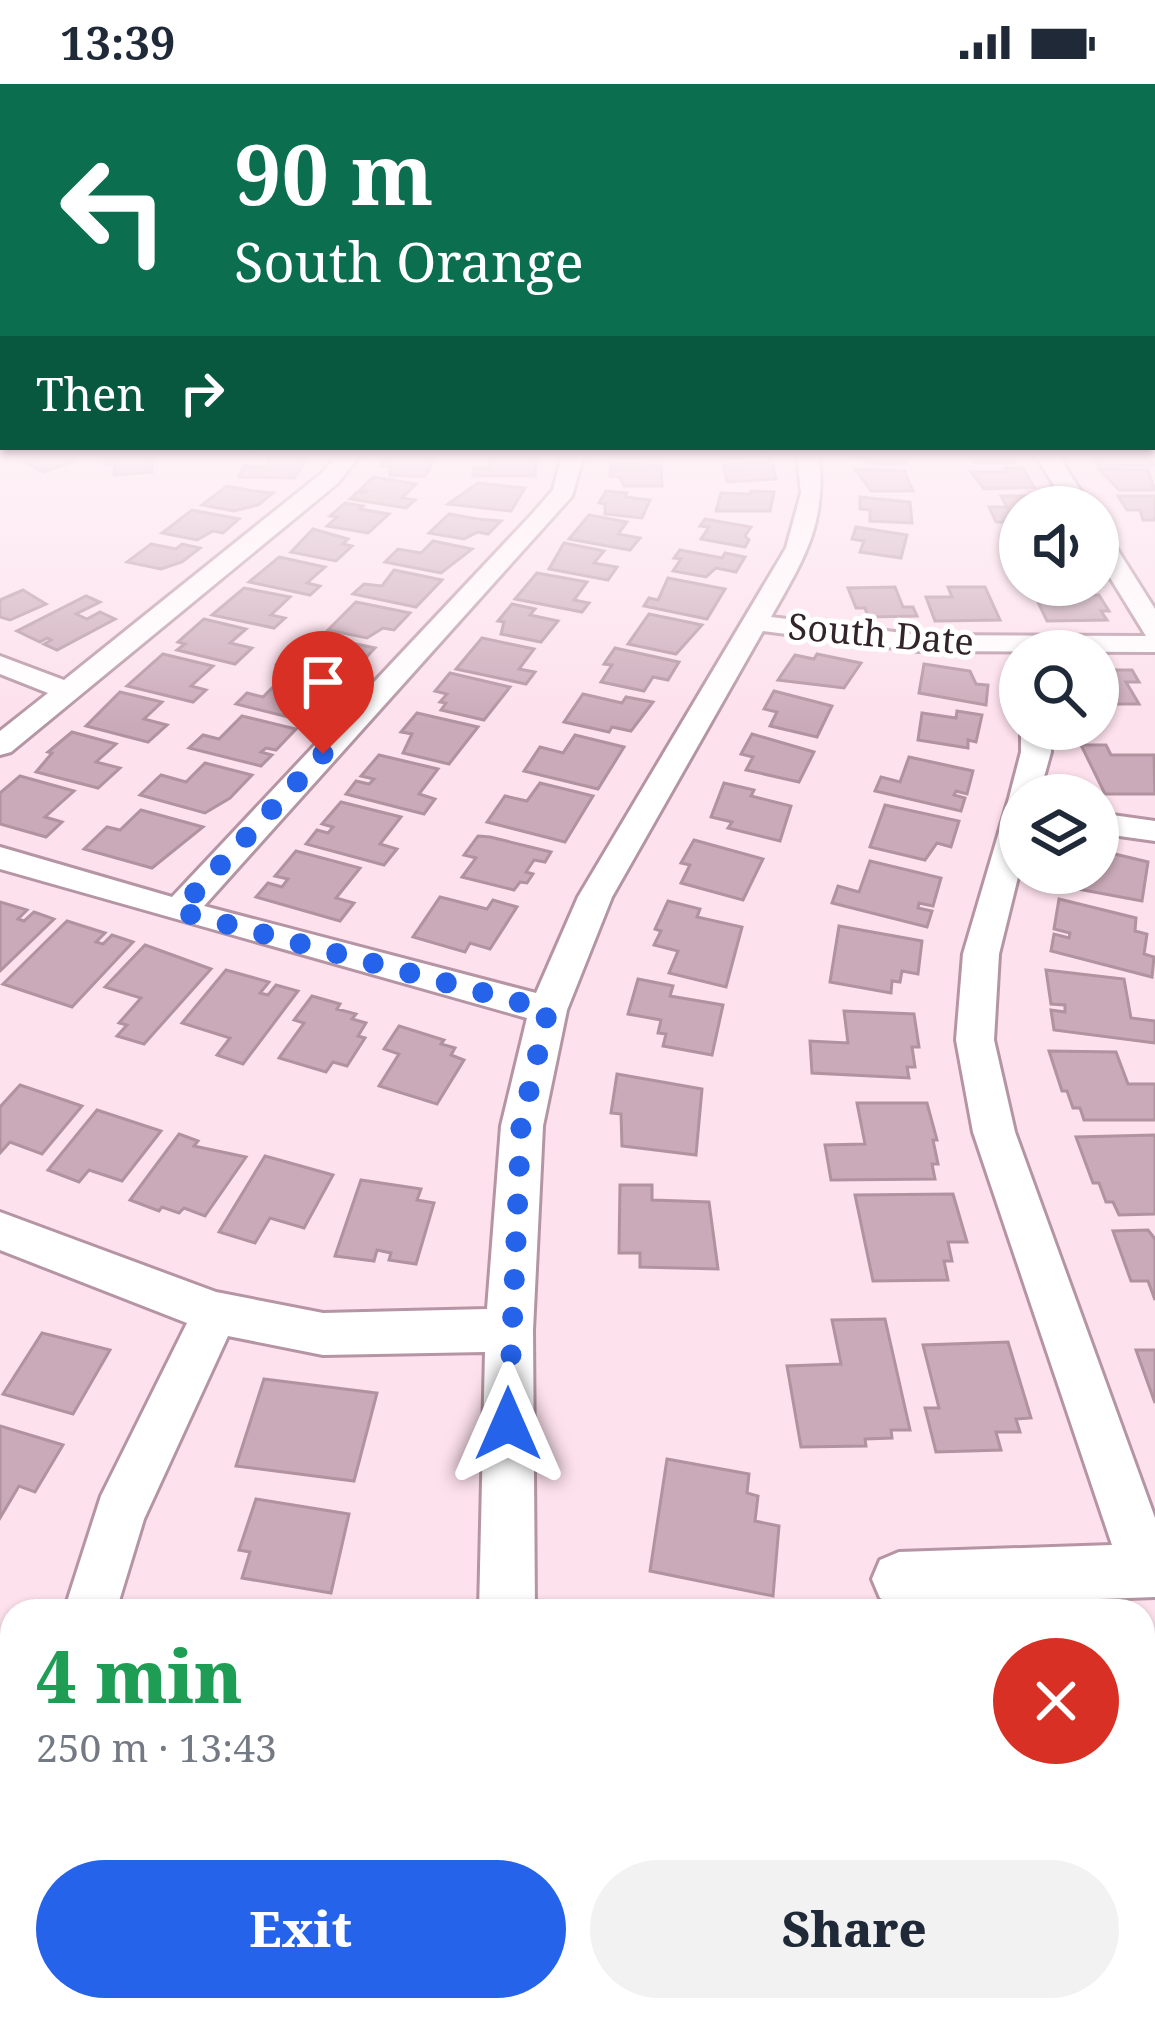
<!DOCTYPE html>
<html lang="en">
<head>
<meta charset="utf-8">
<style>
  :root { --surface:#fff; --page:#f2f2f3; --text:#1f2937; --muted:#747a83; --accent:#2563eb }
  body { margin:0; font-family:"Noto Serif",serif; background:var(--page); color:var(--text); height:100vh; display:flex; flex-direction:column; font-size:45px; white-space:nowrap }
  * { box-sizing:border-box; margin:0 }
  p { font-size:39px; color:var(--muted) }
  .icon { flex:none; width:66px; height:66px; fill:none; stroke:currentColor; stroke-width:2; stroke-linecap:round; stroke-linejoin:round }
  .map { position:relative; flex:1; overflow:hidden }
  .drawer { position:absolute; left:0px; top:1515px; width:1155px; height:423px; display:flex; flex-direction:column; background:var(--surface); border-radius:36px 36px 0 0; box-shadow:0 3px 9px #0004 }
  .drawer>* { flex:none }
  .banner { position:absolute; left:0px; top:0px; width:1155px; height:366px; box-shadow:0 3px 9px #0004; background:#0b6e4f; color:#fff; overflow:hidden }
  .tools { position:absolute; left:999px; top:402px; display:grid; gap:24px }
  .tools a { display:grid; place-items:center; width:120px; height:120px; border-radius:50%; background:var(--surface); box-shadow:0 3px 9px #0004; font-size:60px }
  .pin { position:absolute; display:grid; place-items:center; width:102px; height:102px; color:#fff; margin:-123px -51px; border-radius:50% 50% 50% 0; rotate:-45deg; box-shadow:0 0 12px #0007 }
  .pin .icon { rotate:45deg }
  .me { position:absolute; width:132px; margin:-66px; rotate:0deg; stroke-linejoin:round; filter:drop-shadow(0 0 9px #0008) }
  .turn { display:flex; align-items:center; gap:42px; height:252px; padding:0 36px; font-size:54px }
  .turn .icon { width:156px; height:156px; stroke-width:2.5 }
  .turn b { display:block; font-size:84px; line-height:102px }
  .then { display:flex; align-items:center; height:114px; padding:0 36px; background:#0003; gap:24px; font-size:45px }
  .round { display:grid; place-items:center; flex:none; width:126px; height:126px; border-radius:63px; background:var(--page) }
  .summary { display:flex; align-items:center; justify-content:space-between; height:204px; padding:0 36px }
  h1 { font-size:72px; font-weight:800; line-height:90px; color:#1e9e55 }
  .action { display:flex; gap:24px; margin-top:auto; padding:24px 36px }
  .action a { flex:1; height:138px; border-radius:72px; background:var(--accent); color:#fff; font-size:48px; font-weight:800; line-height:138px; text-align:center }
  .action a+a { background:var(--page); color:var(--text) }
  .status { display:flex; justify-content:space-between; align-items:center; height:84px; padding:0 60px; background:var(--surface); direction:ltr }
  .status svg { height:33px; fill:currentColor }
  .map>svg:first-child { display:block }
  .building { fill:#caaab8; stroke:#b1929f; stroke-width:3 }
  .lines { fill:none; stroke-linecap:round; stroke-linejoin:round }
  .street-casing { stroke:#b595a3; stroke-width:6 }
  .street { fill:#fff; fill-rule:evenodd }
  .route { stroke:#2563eb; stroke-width:21; stroke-dasharray:0 37.8 }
  .labels { text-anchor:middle; stroke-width:10; stroke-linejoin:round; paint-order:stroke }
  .far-street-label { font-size:36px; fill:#31242a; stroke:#fff }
</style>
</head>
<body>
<div class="status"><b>13:39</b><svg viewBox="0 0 49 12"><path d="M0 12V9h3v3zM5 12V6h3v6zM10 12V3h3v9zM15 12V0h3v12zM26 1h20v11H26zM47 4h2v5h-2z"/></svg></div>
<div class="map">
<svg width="1155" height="1936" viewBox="0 0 1155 1936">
  <rect width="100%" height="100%" fill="#fde1ed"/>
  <g class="building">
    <path d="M47 370H72L74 377 43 388 24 378Z"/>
    <path d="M134 370 152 374V388L114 391 115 380 104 381 106 372Z"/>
    <path d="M388 370H395L436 372 425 393 390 391V382H381Z"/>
    <path d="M491 370H536L535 392H473L474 384H489Z"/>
    <path d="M851 370H903L907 379 871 380Z"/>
    <path d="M970 370H1018H1013L1016 379H975Z"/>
    <path d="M1091 370H1145L1153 381H1098Z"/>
    <path d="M271 372H309L294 394 239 393 244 382 266 383Z"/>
    <path d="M772 378 776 395 727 398 723 381Z"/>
    <path d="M611 380 661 381 662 402H624L620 393 610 392Z"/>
    <path d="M1005 384H1023L1034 403 984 405 971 388H1007Z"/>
    <path d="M855 385 904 387 913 407H871Z"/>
    <path d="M1099 385 1148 386 1155 406H1119Z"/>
    <path d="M373 393 416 400 402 414 415 416 406 424 350 415 357 408 365 409 367 407 360 406Z"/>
    <path d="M478 399 525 404 511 427 448 420Z"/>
    <path d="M227 402 253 407 273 409 258 421 234 427 202 421Z"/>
    <path d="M606 407 627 409 625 413 650 416 642 434 605 430V420L599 419Z"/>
    <path d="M751 407 774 408 770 427H716L721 409 751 410Z"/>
    <path d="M1001 412H1042L1049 423H1020V438H996L989 423H1007Z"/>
    <path d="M1118 412H1155V436H1143L1140 426H1127Z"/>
    <path d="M860 413 910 418 912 439 870 437V426L860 425Z"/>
    <path d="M345 419 363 422 360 425 389 430 368 449 327 442 337 433 330 432Z"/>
    <path d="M192 426 239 435 223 449 213 447 197 456 162 449Z"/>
    <path d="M449 430 478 435 501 437 488 450 478 448 464 455 429 449Z"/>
    <path d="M589 431 627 438 618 450 640 454 630 466 569 455Z"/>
    <path d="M705 435 751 443 745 452 749 456 745 463 701 455 709 443 700 442Z"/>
    <path d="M856 443 907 451 901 474 860 468 864 457 852 455Z"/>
    <path d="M313 445 348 455 343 460 352 462 336 477 291 468Z"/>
    <path d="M433 457 472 465 441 489 385 478 398 465 421 469Z"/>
    <path d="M564 459 604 467 594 479 617 483 608 496 549 485Z"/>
    <path d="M151 460 176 465 182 460 200 464 182 478 161 485 127 478Z"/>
    <path d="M680 466 722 474 725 469 745 473 736 488 716 484 706 493 673 487 681 475 674 474Z"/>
    <path d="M279 473 325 483 307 499 320 502 310 511 249 498Z"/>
    <path d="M394 486 442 496 416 523 353 510 364 500 382 502Z"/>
    <path d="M537 489 587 498 574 516 589 519 582 528 515 515Z"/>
    <path d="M668 494 725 505 707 535 644 522 649 514 658 516Z"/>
    <path d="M895 503 903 523H913L917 532 868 533 865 524H856L848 504Z"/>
    <path d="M948 503H985L1000 536 935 537 926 513H952Z"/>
    <path d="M244 504 290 513 271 531 285 534 274 544 212 531Z"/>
    <path d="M23 506 46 520 10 536 0 533V516Z"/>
    <path d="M1099 511 1109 527H1101L1107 536 1047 537 1036 514Z"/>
    <path d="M86 512 100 518 76 530 87 535 100 528 115 535 57 566 44 560 51 556 47 554 40 558 17 547Z"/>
    <path d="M356 518 410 529 394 546 383 544 367 554 328 546Z"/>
    <path d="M512 520 535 525 530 531 558 537 541 558 501 550 504 538 498 537Z"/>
    <path d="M649 530 702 541 676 570 628 560Z"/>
    <path d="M204 535 246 545 230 559 252 564 235 580 177 566 185 560 178 558Z"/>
    <path d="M482 554 534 565 519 585 535 588 526 600 456 585Z"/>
    <path d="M332 555 375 564 357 583 337 594 277 580 293 565 317 570Z"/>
    <path d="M615 564 679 578 668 596 653 593 644 607 601 598 612 581 604 580Z"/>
    <path d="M163 570 213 582 191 602 206 606 193 618 127 602Z"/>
    <path d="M817 570 861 579 844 604 778 596 795 571 814 575Z"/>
    <path d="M924 580 970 587 976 600 988 601 986 621 919 609Z"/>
    <path d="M1098 586H1132L1139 598H1126L1139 620H1098Z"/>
    <path d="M450 589 510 603 484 636 441 626 446 619 440 618 447 610 435 607Z"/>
    <path d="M285 591 337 603 305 637 236 620 247 609 263 613Z"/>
    <path d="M774 607 832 622 817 653 770 642 777 628 764 625Z"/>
    <path d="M120 608 162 618 144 635 167 641 148 658 86 642Z"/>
    <path d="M583 610 622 619 626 613 653 618 631 647 612 643 609 648 564 638Z"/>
    <path d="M957 627 982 631 976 658 968 656V664L918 656 922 629 956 634Z"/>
    <path d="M417 629 478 643 449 680 403 669 412 650 401 648Z"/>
    <path d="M242 632 296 645 276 666 266 664 261 668 272 671 261 682 189 664 203 651 219 655Z"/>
    <path d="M72 648 116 660 96 678 120 684 98 704 36 688 52 669 48 668Z"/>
    <path d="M752 650 814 668 799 698 746 686 753 673 741 670Z"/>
    <path d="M575 651 624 663 598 705 524 687 540 663 563 669Z"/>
    <path d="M1081 661H1106L1111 671H1154L1155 710H1105Z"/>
    <path d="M379 671 438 685 419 710 435 715 424 730 346 710 356 697 369 700 374 695 361 692Z"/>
    <path d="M909 673 973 687 967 710 956 707 954 711 965 714 961 727 875 707 881 693 900 698Z"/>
    <path d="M205 679 252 691 230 714 205 729 140 711 161 691 186 698Z"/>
    <path d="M20 692 74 707 45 733 62 738 46 753 0 740V709Z"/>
    <path d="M540 699 593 712 565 758 487 738 505 712 527 717Z"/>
    <path d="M724 699 754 706 751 712 791 722 780 757 728 744 732 738 711 733Z"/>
    <path d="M341 718 401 733 380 760 397 765 384 781 306 760 317 746 328 749 333 743 322 740Z"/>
    <path d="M885 721 959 737 951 763 937 759 925 776 870 763Z"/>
    <path d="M141 726 203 743 152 784 84 765 107 743 120 746Z"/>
    <path d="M478 752 490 753 551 768 545 778 534 776 526 788 533 790 527 799 520 798 514 806 462 793 476 774 464 771Z"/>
    <path d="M694 756 763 775 743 816 681 799 690 781 681 779Z"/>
    <path d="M1098 766 1148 778 1142 817 1062 802 1065 789H1098Z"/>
    <path d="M296 767 360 784 336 814 354 819 340 837 256 813 268 799 282 803 288 795 275 792Z"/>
    <path d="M870 777 941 794 933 822 919 819 918 824 932 827 927 843 832 819 838 802 859 808Z"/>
    <path d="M440 813 487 825 493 816 517 823 490 865 470 859 465 868 413 853Z"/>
    <path d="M1059 815 1136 834 1135 847 1147 850 1144 870 1154 873 1152 893 1051 867 1054 850 1069 854 1070 849 1054 845Z"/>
    <path d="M668 817 700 825 697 833 742 843 726 903 669 889 678 867 654 861 661 847 655 845Z"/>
    <path d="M0 818 27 826 18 835 24 837 34 828 54 835 0 887Z"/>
    <path d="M67 837 105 849 96 858 103 860 112 851 133 858 72 923 3 900Z"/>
    <path d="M839 842 922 857 918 890 902 887 900 898 892 897 891 909 830 898Z"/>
    <path d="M145 861 211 885 144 960 117 952 127 941 119 939 141 914 105 903Z"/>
    <path d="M226 886 269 898 260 909 268 911 276 901 298 907 243 980 217 971 230 954 182 939Z"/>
    <path d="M1046 886 1124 895 1131 934 1155 937V959L1054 946 1051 926 1065 928V921L1051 920Z"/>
    <path d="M638 895 673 902 670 912 723 921 712 971 663 962 666 950 658 949 661 936 628 930Z"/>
    <path d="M312 912 340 920 337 925 356 930 352 935 366 939 358 952 365 954 347 982 333 978 326 988 279 974 304 939 294 936Z"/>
    <path d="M844 927 914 930 919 963H912L915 983H907L909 994 812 989 810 957 848 959Z"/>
    <path d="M399 942 444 956 441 960 455 964 451 971 464 976 437 1020 379 1002 399 970 384 965Z"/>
    <path d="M1049 967 1116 968 1128 1000H1155V1036H1084L1080 1024H1073L1067 1007H1062Z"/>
    <path d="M617 990 702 1005 696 1071 622 1062 621 1030 611 1029Z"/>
    <path d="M20 1001 82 1022 42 1070 10 1058 0 1069V1023Z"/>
    <path d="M857 1019H927L937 1056H933L938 1080H932L935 1095 831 1096 825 1061 865 1060Z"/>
    <path d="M97 1026 161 1047 122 1097 89 1086 79 1098 48 1086Z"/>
    <path d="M179 1050 198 1057 194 1062 246 1073 205 1132 184 1124 179 1129 162 1123 159 1127 130 1116Z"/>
    <path d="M1155 1051V1130L1119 1131 1113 1118H1106L1099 1099H1093L1076 1053Z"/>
    <path d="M265 1072 333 1091 304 1144 270 1134 255 1159 219 1148Z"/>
    <path d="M361 1096 421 1105 417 1116 434 1119 416 1180 389 1176 391 1169 377 1166 374 1177 335 1172Z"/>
    <path d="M620 1101H652V1116L709 1118 718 1185 640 1183V1169H619Z"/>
    <path d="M953 1110 967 1158H948L952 1177H944L948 1196 873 1197 855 1111Z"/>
    <path d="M1148 1146 1155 1155V1216L1148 1197H1131L1113 1147Z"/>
    <path d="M885 1235 910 1346H891L892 1354 865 1355 866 1362 801 1363 787 1282 841 1280 832 1236Z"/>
    <path d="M42 1249 110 1266 73 1330 3 1310Z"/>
    <path d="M1008 1258 1031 1334 1016 1335 1020 1348H996L1001 1366 936 1368 925 1324H939L923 1261Z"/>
    <path d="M1136 1266H1155V1319Z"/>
    <path d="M264 1295 377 1309 354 1397 236 1382Z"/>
    <path d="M0 1342 63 1361 35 1408 19 1402 0 1434Z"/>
    <path d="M667 1375 749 1390 747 1409 758 1412 755 1437 779 1442 773 1512 650 1487Z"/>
    <path d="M256 1415 349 1430 331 1509 242 1494 250 1468 239 1466Z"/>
    <path d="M1143 1587 1155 1590V1748H1143Z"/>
  </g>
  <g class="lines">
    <defs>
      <g id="street">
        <path d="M339 370H361L338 399 11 668 0 671V647L48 609 0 590V572L64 596 322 389Z"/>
        <path d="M562 370H584L572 412 204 822 536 909 578 813 786 464 801 409 797 370H819C827 439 804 475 771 533L919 551 1146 552 1098 474V447L1107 449 1155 525V568L919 567 763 547 612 813 567 926 543 1042 533 1246 535 1527H479L485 1268 323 1271 228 1252 144 1435 116 1527H64L101 1412 187 1239 0 1166V1128L216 1208 323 1229 487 1225 501 1042 527 934 0 785V763L172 813 533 429 553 406Z"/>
        <path d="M1035 370H1057L1091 423H1067Z"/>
        <path d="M1021 645H1051V668L1039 711H1020V785L999 870 994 956 1015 1048 1155 1434V1513L899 1522 880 1514 872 1495 880 1476 899 1468 1112 1461 973 1048 956 956 963 870 1009 714 1021 668Z"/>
        <path d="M1098 729 1155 737V757L1098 749Z"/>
        <rect x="470" y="1926" width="66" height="10"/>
      </g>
    </defs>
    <use href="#street" class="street-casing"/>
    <use href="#street" class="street"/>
  </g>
  <linearGradient id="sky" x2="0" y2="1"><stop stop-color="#81c6d6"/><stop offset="0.58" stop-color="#fef2f7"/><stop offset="1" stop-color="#fef2f7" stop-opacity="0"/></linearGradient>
  <rect width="1155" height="641" fill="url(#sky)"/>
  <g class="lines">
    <path class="route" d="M323 670 178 827 548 926 521 1042 508 1340"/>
  </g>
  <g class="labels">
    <g class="far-street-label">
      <text transform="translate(881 550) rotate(5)" y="13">South Date</text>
    </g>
  </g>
</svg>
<div class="tools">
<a><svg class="icon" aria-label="sound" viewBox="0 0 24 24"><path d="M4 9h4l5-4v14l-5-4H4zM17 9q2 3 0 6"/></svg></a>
<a><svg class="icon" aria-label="search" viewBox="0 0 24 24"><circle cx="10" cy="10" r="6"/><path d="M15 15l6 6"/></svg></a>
<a><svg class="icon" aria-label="layers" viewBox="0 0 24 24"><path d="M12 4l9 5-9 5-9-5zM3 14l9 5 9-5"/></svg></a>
</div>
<div class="pin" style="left:323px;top:670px;background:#d93025"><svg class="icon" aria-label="arrive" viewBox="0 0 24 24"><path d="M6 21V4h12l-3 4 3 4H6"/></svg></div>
<svg class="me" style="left:508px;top:1340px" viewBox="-20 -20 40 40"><path d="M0-17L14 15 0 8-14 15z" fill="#2563eb" stroke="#fff" stroke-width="4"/></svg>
<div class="banner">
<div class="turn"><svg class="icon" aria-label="left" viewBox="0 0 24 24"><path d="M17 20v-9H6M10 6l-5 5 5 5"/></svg><div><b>90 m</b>South Orange</div></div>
<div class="then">Then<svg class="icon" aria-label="right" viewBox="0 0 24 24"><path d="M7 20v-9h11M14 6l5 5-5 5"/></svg></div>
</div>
<section class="drawer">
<div class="summary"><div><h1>4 min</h1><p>250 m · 13:43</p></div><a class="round" style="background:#d93025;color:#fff"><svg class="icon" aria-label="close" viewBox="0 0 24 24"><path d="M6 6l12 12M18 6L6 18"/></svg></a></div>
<div class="action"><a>Exit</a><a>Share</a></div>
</section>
</div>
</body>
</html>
